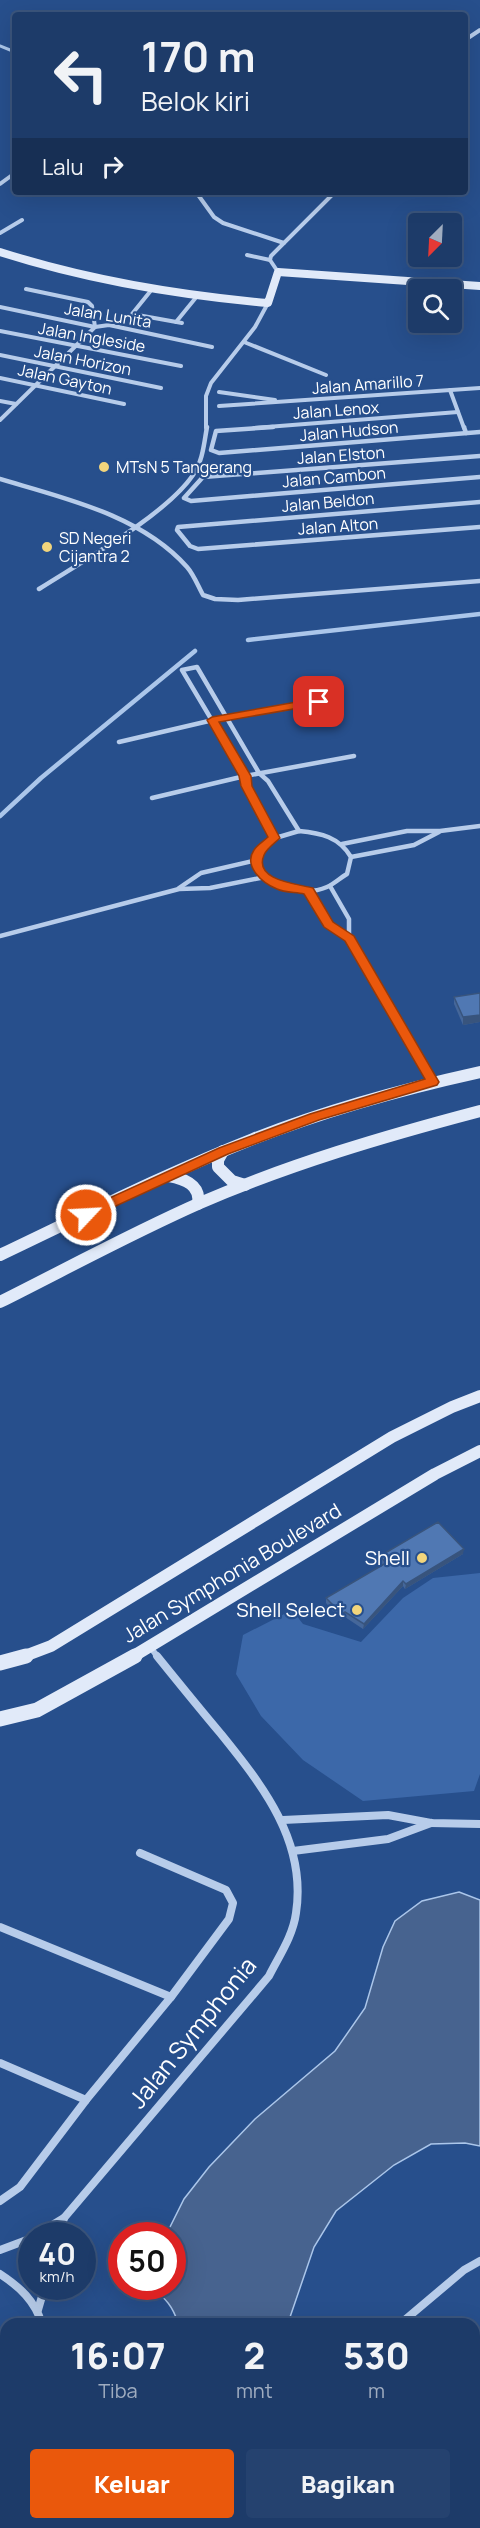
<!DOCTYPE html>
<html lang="id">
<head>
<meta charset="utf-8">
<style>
  :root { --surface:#1d3b69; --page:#25426f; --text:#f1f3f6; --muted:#a0adc0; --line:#3b557d; --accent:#ea580c }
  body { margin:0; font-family:Manrope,sans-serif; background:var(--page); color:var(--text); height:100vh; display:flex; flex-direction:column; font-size:22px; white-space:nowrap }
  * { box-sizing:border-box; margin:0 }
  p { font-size:20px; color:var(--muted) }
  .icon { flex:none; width:33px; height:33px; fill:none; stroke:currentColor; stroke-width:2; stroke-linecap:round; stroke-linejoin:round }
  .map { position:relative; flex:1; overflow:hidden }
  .drawer { position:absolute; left:0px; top:2318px; width:480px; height:212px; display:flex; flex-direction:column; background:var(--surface); border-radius:18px 18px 0 0; box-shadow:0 6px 24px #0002,0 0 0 2px var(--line) }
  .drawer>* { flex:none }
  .top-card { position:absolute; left:12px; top:12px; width:456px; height:183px; border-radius:6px; box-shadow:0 6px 24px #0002,0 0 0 2px var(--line); background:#1d3b69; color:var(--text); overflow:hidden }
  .needle { width:39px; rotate:204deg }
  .buttons { position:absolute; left:408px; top:213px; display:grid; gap:12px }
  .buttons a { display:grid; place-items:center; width:54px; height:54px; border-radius:6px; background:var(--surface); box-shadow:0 6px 24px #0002,0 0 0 2px var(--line); font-size:30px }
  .speed { position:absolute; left:18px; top:2222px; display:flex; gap:12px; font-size:30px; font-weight:700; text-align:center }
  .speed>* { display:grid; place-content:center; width:78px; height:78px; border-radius:50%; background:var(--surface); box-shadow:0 6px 24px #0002,0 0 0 2px var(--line); line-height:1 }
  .speed small { font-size:15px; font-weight:400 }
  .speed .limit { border:9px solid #d22; background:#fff; color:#111 }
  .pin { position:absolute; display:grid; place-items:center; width:51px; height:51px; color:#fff; margin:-26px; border-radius:12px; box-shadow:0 3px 9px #0006 }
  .me { position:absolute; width:66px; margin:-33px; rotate:65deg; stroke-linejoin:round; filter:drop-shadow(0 0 4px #0008) }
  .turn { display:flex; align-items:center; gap:21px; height:126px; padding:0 30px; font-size:27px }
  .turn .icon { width:78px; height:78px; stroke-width:2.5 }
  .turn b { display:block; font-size:42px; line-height:51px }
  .then { display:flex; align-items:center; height:57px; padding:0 30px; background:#0003; gap:12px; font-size:22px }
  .eta { display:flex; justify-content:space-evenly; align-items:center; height:102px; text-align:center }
  .eta b { font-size:36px; font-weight:800; line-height:42px }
  .button { display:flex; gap:12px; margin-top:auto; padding:12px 30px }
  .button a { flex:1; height:69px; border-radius:6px; background:var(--accent); color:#fff; font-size:24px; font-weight:800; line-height:69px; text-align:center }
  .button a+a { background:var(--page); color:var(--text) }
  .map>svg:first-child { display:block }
  .green { fill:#3c68a9 }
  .water { fill:#47638f; stroke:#abc6ea; stroke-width:1.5 }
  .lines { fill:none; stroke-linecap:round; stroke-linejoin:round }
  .stream-far1 { stroke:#abc6ea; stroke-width:3 }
  .stream { stroke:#abc6ea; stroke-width:4.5 }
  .street-far3 { stroke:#b7ccea; stroke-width:4 }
  .street-far2 { stroke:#b7ccea; stroke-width:4.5 }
  .street-far1 { stroke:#b7ccea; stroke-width:6 }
  .street { stroke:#b7ccea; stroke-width:8 }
  .secondary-far2 { stroke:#e1eaf9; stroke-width:8 }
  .secondary-far1 { stroke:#e1eaf9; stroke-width:12 }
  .secondary { stroke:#e1eaf9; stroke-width:15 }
  .wall { fill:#45679a }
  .shaded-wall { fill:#38547d }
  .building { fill:#5078b3; stroke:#38547d; stroke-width:1.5 }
  .route { fill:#ea580c; stroke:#983908; stroke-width:1.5 }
  .poi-dot { fill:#f2d57c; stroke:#274f8c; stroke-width:2 }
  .labels { text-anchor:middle; stroke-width:4.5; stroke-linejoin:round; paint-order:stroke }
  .far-street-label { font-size:16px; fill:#fff; stroke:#274f8c }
  .far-poi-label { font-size:16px; fill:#fff; stroke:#274f8c; text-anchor:start }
  .poi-label { font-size:20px; fill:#fff; stroke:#274f8c; text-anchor:end }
  .street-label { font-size:20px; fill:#fff; stroke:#274f8c }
  .near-street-label { font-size:24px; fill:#fff; stroke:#274f8c }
</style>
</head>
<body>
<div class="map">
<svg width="480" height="2528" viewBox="0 0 480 2528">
  <rect width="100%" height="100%" fill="#274f8c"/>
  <path class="green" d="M480 1573V1774L474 1791 363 1801 303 1760 261 1716 236 1674 243 1635 292 1610 303 1624 361 1642 403 1598 433 1578Z"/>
  <g class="water">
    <path d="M459 1892 480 1900V2146L465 2143 431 2144 394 2165 336 2211 314 2247 288 2323H178C173 2307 166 2298 151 2288L152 2286H172V2235H166L184 2199 209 2167 255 2119 335 2051 365 2008 383 1947 395 1921 422 1901Z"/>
    <path d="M6 2486V2523H82V2528H0V2492Z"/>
  </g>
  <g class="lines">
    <path class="stream-far1" d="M0 46 15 52"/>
    <g class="stream">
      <path d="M248 640 480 614"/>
      <path d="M0 816 41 778 195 651"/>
    </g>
    <g class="street-far3">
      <path d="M465 40 480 30"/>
      <path d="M0 184 15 173"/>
      <path d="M196 192 214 217 223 223 284 243"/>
      <path d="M0 233 22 220"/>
      <path d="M247 255 270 260"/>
      <path d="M278 272 270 260 271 256 335 192"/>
      <path d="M153 288 132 314 182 323"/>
      <path d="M0 307 95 327 109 325 212 347"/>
      <path d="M176 322 198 295"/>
      <path d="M0 331 181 366"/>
      <path d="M244 342 326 375"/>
      <path d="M0 355 161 388"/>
      <path d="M0 378 124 404"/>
      <path d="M450 390 464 428"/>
      <path d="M219 392 275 400"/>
      <path d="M0 401 16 404"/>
      <path d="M219 406 480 388"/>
      <path d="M0 420 95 327 92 306 88 302 26 289"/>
      <path d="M206 428V396L211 383 255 327 268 303"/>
      <path d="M254 428 458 412"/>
    </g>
    <g class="street-far2">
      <path d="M273 427 216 431 211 450 219 453 480 432"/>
      <path d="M464 427 466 433"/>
      <path d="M480 456 203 477 184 498 191 501 480 477"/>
      <path d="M0 479C64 498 141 515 187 567 194 575 198 586 203 595L215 599 238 600 480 581"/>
      <path d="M480 502 178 527 177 530 190 546 198 549 480 527"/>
      <path d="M39 589C81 562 166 515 193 475 203 461 204 443 207 427"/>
      <path d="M119 742 226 717 319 701"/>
      <path d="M152 798 245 776 354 756"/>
      <path d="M299 831C321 833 339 837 351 857L347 874C340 878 334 884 327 887 306 896 268 889 259 866 257 862 259 855 259 851L272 839Z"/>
      <path d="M274 838 246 786 245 776 182 670 197 667 259 773 268 781 299 831"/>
      <path d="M342 844 407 831H440L480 826"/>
      <path d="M351 857 414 845 439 832"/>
      <path d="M330 886 349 919V939"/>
      <path d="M179 888 201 873 257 860"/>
      <path d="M309 890 328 925 349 939 367 970"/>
      <path d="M0 936 179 889 210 888 265 877"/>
    </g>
    <g class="street-far1">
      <path d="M366 968 433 1082"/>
      <path d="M150 1647 158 1657"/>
    </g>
    <g class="street">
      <path d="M283 1820 388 1815 431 1823 480 1824"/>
      <path d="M293 1851 388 1839 431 1823"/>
      <path d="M0 1927 171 1997"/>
      <path d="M0 2063 86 2100"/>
      <path d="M0 2201 20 2187 86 2100 171 1997 229 1919 233 1903 226 1890 140 1853"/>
      <path d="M64 2218 269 1976C279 1956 293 1936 296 1913 307 1842 263 1786 221 1734 199 1708 178 1682 157 1656"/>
      <path d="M36 2235 64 2218 59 2235"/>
      <path d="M0 2250 32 2238"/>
      <path d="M0 2274C20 2287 35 2301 42 2324"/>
      <path d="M38 2310 45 2286"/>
      <path d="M400 2324 464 2270 480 2261"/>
      <path d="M474 2378 480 2381"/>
      <path d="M0 2429 6 2425"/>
      <path d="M141 2523 142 2528"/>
      <path d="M178 2523 189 2528"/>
      <path d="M424 2523 435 2528"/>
    </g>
    <path class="secondary-far2" d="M0 252C88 280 177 295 268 303L278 272 480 286"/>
    <g class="secondary-far1">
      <path d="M223 1151 218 1160V1167L232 1181 245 1185"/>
      <path d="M169 1176C185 1179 201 1185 198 1204"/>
      <path d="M0 1255C84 1215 167 1173 253 1139 326 1110 403 1089 480 1072"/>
      <path d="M0 1302C66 1269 132 1233 200 1203 290 1164 385 1136 480 1111"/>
      <path d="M22 1657 51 1646 392 1437 452 1407 480 1396"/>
      <path d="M132 1657 435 1474 480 1451"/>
    </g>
    <g class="secondary">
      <path d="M0 1663 26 1656"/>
      <path d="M0 1719 37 1710 135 1656"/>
    </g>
  </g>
  <g class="wall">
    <path d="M480 993V1022L463 1025 454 1004V997Z"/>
    <path d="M463 1554 405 1589 403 1586 363 1629 345 1617 341 1620 326 1603V1598L383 1565 380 1562V1556Z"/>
  </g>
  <g class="shaded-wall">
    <path d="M480 1015V1022L463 1025V1017Z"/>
    <path d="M464 1549 463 1554 405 1589 406 1584Z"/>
    <path d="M403 1581V1586L363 1629 364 1624Z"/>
    <path d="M345 1612V1617L341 1620 342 1614Z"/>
  </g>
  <g class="building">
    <path d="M480 993V1015L463 1017 454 997Z"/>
    <path d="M438 1522 464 1549 406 1584 403 1581 364 1624 345 1612 342 1614 326 1598 386 1563 380 1556Z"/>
  </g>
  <path class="route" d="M319 698 322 699V704L219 722 251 776 252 786 280 838C275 843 267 848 264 855 253 881 299 884 313 888L333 922 354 936 439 1082 437 1085 319 1120 228 1154 90 1218H81L79 1215 81 1211 219 1148 310 1114 425 1079 345 941 324 927 304 894C296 892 285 893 277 889 262 883 243 866 254 850 257 845 264 841 268 837L241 786 239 776 207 720 212 717Z"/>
  <g class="poi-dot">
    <circle cx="104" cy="467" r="6"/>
    <circle cx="47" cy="547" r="6"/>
    <circle cx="422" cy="1558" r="6"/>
    <circle cx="357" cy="1610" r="6"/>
  </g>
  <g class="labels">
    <g class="far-street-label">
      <text transform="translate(108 315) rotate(9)" y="6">Jalan Lunita</text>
      <text transform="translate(92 337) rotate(10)" y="6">Jalan Ingleside</text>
      <text transform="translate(83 360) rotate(11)" y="6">Jalan Horizon</text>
      <text transform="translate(65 379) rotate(12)" y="6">Jalan Gayton</text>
      <text transform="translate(368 384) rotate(-4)" y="6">Jalan Amarillo 7</text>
      <text transform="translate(336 410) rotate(-4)" y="6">Jalan Lenox</text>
      <text transform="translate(349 431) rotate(-5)" y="6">Jalan Hudson</text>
      <text transform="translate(341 455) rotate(-4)" y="6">Jalan Elston</text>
      <text transform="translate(334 477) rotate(-5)" y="6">Jalan Cambon</text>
      <text transform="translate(328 502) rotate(-5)" y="6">Jalan Beldon</text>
      <text transform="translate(338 526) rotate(-4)" y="6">Jalan Alton</text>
    </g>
    <g class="far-poi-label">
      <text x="116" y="473">MTsN 5 Tangerang</text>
      <text x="59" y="544">SD Negeri<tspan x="59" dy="18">Cijantra 2</tspan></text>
    </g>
    <g class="poi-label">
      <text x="410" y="1565">Shell</text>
      <text x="345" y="1617">Shell Select</text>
    </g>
    <g class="street-label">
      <text transform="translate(232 1573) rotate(-31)" y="7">Jalan Symphonia Boulevard</text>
    </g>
    <g class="near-street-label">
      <text transform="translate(193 2033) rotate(-51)" y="8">Jalan Symphonia</text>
    </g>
  </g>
</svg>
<div class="buttons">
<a><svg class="needle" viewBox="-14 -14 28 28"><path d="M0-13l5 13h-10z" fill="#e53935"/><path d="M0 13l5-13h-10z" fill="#a0adc0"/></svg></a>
<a><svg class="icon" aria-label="search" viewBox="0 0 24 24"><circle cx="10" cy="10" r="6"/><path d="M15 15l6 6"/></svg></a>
</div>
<div class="speed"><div>40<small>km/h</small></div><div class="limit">50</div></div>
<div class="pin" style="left:319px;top:702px;background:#d93025"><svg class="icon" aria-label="arrive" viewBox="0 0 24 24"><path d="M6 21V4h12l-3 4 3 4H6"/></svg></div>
<svg class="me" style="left:86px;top:1215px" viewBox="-20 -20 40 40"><circle r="17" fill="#ea580c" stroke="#fff" stroke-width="3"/><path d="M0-11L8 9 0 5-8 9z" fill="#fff"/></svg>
<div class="top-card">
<div class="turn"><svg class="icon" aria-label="left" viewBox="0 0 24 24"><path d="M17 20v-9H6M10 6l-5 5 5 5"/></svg><div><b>170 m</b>Belok kiri</div></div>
<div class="then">Lalu<svg class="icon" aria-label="right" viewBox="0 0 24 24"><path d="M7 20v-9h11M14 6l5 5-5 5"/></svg></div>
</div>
<section class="drawer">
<div class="eta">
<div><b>16:07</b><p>Tiba</p></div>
<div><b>2</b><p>mnt</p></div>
<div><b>530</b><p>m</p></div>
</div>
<div class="button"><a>Keluar</a><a>Bagikan</a></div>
</section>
</div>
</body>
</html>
